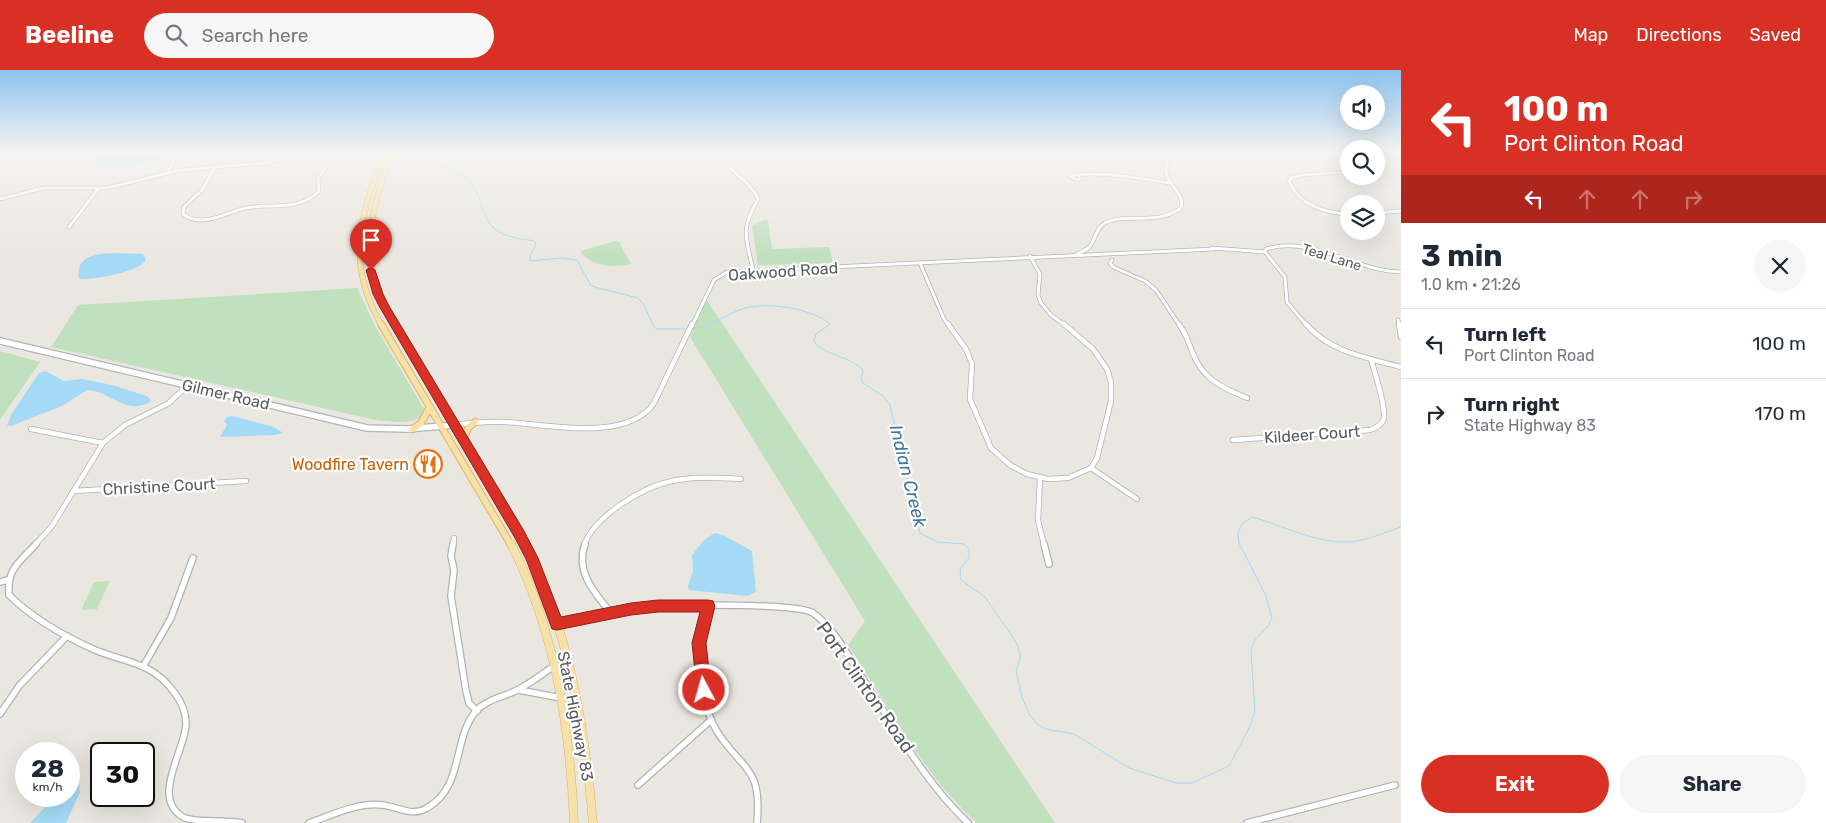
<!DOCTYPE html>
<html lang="en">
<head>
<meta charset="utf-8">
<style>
  :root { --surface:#fff; --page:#f6f6f7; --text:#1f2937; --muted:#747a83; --line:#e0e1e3; --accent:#d93025 }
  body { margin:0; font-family:Rubik,sans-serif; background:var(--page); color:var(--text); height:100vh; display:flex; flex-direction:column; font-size:19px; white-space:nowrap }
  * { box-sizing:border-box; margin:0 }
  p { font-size:16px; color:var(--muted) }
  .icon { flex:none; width:28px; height:28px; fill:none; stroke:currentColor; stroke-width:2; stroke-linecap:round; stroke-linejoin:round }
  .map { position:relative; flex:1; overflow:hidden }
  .panel { display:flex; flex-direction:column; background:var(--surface); width:425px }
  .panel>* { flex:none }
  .banner { background:#d93025; color:#fff; overflow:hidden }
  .fabs { position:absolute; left:1340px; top:15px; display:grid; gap:10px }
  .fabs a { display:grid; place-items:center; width:45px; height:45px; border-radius:50%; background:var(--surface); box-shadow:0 5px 20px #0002; font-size:25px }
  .speed { position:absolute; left:15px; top:672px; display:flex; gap:10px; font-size:25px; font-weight:700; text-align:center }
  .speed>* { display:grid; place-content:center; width:65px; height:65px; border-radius:50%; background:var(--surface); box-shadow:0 5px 20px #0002; line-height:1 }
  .speed small { font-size:12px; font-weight:400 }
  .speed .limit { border:2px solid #111; border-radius:8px; background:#fff; color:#111 }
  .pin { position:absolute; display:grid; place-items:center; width:42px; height:42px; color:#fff; margin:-51px -21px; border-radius:50% 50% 50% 0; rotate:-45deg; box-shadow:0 0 5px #0007 }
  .pin .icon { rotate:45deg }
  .me { position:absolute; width:55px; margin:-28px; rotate:354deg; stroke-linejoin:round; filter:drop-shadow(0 0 4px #0008) }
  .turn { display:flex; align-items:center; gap:18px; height:105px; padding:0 20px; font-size:22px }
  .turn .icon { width:65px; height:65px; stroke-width:2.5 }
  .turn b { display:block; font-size:35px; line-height:42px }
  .lanes { display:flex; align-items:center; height:48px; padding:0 20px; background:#0003; justify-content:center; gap:25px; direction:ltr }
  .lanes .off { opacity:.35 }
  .round { display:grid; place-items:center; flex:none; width:52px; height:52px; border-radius:26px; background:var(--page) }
  .overview { display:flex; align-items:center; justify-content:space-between; height:85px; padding:0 20px }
  h1 { font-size:30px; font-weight:700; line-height:38px }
  .button { display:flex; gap:10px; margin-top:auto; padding:10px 20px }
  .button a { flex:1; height:58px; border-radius:30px; background:var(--accent); color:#fff; font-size:20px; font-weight:700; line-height:58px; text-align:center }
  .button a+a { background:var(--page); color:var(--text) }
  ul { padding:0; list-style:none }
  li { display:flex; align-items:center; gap:15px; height:70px; padding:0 20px; border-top:1px solid var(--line) }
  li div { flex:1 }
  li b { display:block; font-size:19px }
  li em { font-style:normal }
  header { display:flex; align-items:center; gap:30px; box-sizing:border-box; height:70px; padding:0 25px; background:var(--accent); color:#fff }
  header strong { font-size:24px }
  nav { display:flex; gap:28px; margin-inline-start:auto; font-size:18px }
  .search { width:350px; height:45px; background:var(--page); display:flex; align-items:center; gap:12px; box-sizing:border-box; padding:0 18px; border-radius:28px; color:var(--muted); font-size:19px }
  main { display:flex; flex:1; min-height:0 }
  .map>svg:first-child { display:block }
  .green { fill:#c1e0be }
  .water { fill:#a4daf6 }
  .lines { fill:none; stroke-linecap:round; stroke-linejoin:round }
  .stream { stroke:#a4daf6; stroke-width:1 }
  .street-far2-casing { stroke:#b0b3b6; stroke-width:4.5 }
  .street-far1-casing { stroke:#b0b3b6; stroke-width:6 }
  .street-casing { stroke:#b0b3b6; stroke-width:8 }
  .secondary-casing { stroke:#b1b5b9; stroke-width:8 }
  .primary-far2-casing { stroke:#e2b261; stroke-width:6 }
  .primary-far1-casing { stroke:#e2b261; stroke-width:8 }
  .primary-casing { stroke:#e2b261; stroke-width:9 }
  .street-far2 { stroke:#fff; stroke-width:3 }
  .street-far1 { stroke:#fff; stroke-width:4.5 }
  .street { stroke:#fff; stroke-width:5.5 }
  .secondary { stroke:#fff; stroke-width:5.5 }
  .primary-far2 { stroke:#f6e2a9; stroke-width:5 }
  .primary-far1 { stroke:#f6e2a9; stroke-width:6 }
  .primary { stroke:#f6e2a9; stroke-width:8 }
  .route { fill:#d93025; stroke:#8d1f18 }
  .labels { text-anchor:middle; stroke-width:4.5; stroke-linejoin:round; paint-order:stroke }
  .far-street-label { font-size:14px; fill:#585c5f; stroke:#fff }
  .street-label { font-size:16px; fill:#585c5f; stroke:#fff }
  .food-label { font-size:16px; fill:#c56008; stroke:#fff; text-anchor:end }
  .water-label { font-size:18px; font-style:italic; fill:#41769c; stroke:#fff }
  .near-street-label { font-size:19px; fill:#585c5f; stroke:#fff }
</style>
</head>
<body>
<header>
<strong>Beeline</strong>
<div class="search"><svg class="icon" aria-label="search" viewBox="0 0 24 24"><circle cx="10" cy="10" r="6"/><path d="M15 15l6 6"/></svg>Search here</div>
<nav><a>Map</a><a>Directions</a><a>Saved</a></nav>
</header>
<main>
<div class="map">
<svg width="1401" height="753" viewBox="0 0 1401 753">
  <rect width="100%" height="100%" fill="#eae7e0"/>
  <g class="green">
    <path d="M763 150H768L772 179 829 177 833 193 758 195 752 156Z"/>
    <path d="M616 171 619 172 631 194C613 198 592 197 580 181Z"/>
    <path d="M357 218 375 256 424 339V344C413 356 390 351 376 350L51 277 78 235Z"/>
    <path d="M706 229 1055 753H977C923 704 888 636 848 575L865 551 690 267Z"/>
    <path d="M0 281 40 292 0 350Z"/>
    <path d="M110 511 97 539 81 540 94 512Z"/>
  </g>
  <g class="water">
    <path d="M91 82C103 82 108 90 122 89 133 89 149 80 159 85V88C148 94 116 100 104 97 96 96 94 89 90 84Z"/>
    <path d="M114 183 143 184 146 190C140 202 92 210 79 209 75 185 97 184 114 183Z"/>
    <path d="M45 301 64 311 82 309 112 315 147 326 151 331C126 347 111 321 87 320L62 336 11 356H7L11 345 39 303Z"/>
    <path d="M232 346 274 357 283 363 275 365 220 367 227 355 224 351 227 347Z"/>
    <path d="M715 463 723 465 752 481 756 522 747 526 689 520 688 516 693 501 692 485 704 470Z"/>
    <path d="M79 715 80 722 66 753H30L56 726H69V716Z"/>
  </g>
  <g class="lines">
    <g class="stream">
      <path d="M429 82C437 101 456 98 469 111 482 123 480 147 494 158 505 168 522 169 535 171L536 175 530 185V191L562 188 577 190 591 216 638 228 644 235 654 257 657 259H687"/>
      <path d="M691 259C712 257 726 244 745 238 767 232 812 238 830 254L816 264 814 272C829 288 849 285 863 300L861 308 863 313 883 326 890 335 920 463 937 472 964 474 969 479V488L960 499 961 510 985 527 1016 572 1021 586 1016 601 1022 627 1029 644 1036 653 1045 659 1074 664 1129 698 1176 713H1192L1229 696 1249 658 1255 642 1251 580 1255 570 1268 556 1272 548 1266 526 1239 473 1238 463 1242 454 1252 447C1282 455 1313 472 1345 472 1364 472 1383 463 1401 457"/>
    </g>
    <defs>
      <g id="street-far2">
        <path d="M304 82 267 93 215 97 202 120 184 137 183 144C202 159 226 142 246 138 272 133 299 142 319 121L318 109 330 90 328 86 320 82"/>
        <path d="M664 82 663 84 667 86 673 83"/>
        <path d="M670 82 695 85 719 83"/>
        <path d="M719 82C727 103 750 109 758 129 740 161 746 166 753 200"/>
        <path d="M1387 82 1401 86"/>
        <path d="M1376 91 1382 82"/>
        <path d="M1349 102 1302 105 1291 108 1289 111C1299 135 1325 143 1349 144"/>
        <path d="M167 103 178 82"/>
        <path d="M1079 105 1080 108 1077 110 1070 106C1102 100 1138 109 1170 113"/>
        <path d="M0 129 43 118H107L176 101 215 97"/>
        <path d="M1376 143 1401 141"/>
        <path d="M69 157 98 119"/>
        <path d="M1212 178 1265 182"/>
        <path d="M1265 182 1285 207 1287 232 1307 256"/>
        <path d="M1265 182 1266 179C1313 165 1354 201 1401 202"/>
        <path d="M1077 184C1081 182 1087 180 1090 176 1096 168 1096 158 1105 153 1126 142 1157 156 1181 138 1185 122 1168 117 1166 102 1165 96 1169 89 1169 82"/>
        <path d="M1030 186 1040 204 1038 225 1041 233 1051 245 1066 256"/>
        <path d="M1112 190 1110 193 1113 197 1145 211 1156 220 1180 256"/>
        <path d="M920 193 944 249 949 256"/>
        <path d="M1398 250 1399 256"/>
        <path d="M692 256 714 210 727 202 1214 179"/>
      </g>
      <g id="street-far1">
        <path d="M948 254 966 279 972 294 970 329 991 378 1010 395 1027 404 1048 409 1068 408 1091 398 1097 388 1111 331V312L1107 299 1093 279 1064 254"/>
        <path d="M1179 254C1188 267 1188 273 1194 286 1204 310 1225 319 1247 328"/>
        <path d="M1306 254C1329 282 1368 288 1401 297"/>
        <path d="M1399 254 1401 267"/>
        <path d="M455 355C471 353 488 351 505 352 546 354 627 373 654 333L692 254"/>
        <path d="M31 359 103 373"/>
        <path d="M1233 370 1370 360C1375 358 1380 356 1383 351 1388 341 1374 301 1371 289"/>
        <path d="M1091 398 1137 429"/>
        <path d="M1040 408 1038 450 1044 475"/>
        <path d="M73 421 246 411"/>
        <path d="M35 475 52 456 103 373 125 355 169 333 188 315"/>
        <path d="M453 475 454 468"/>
        <path d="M584 475C595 446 642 417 672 411 695 406 718 408 741 409"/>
      </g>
      <g id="street">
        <path d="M36 474C19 493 7 498 9 525 33 549 64 566 95 580 127 593 152 592 174 622 181 631 186 642 186 654 185 681 149 730 185 748 200 753 225 749 242 753"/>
        <path d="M453 474 451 486 454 500 451 526 466 621 469 633 477 641"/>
        <path d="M585 474C575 501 594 522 610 542"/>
        <path d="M1044 474 1049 494"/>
        <path d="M0 512 8 510"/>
        <path d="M708 536C705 547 700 558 699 569 697 597 703 640 718 663 744 702 762 697 757 753"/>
        <path d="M557 554C590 546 624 538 658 536 681 535 799 533 813 543 834 558 847 584 861 606 894 656 924 711 968 753"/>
        <path d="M144 595 171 548 193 488"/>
        <path d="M519 620 561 628"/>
        <path d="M0 644 19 616 67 566"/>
        <path d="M638 715 711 650"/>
        <path d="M309 753C332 745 358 732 383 735 398 737 412 747 427 738 464 717 452 672 475 642 486 629 505 627 519 619 531 613 542 604 554 596"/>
        <path d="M1247 753 1395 715"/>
      </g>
      <path id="secondary" d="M0 271 367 358 407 359 455 355"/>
      <g id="primary-far2">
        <path d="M392 82C368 153 355 188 396 256"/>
        <path d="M382 256C344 191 361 147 384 82"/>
      </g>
      <g id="primary-far1">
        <path d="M381 254 511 475"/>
        <path d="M395 254 526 475"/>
        <path d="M413 359 421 353 430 337"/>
        <path d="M463 369 469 357 475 352"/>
      </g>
      <g id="primary">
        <path d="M511 474C555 560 570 657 574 753"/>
        <path d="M525 474C569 560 585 658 593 753"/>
      </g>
    </defs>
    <use href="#street-far2" class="street-far2-casing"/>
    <use href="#street-far1" class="street-far1-casing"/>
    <use href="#street" class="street-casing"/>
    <use href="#secondary" class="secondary-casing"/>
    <use href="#primary-far2" class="primary-far2-casing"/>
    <use href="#primary-far1" class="primary-far1-casing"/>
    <use href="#primary" class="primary-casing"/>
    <use href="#street-far2" class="street-far2"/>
    <use href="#street-far1" class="street-far1"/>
    <use href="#street" class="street"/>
    <use href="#secondary" class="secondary"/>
    <use href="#primary-far2" class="primary-far2"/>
    <use href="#primary-far1" class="primary-far1"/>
    <use href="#primary" class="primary"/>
  </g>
  <linearGradient id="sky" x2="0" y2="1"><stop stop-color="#8dc3ee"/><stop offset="0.44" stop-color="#f6f4f1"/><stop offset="1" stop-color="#f6f4f1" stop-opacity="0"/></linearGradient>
  <rect width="1401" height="187" fill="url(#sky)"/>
  <path class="route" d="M371 197 375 200 383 224 389 236 524 461 538 488 561 547 631 533 658 530H708L713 531 715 536 706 573 711 620 709 625 704 627 699 625 697 620 692 573 700 542H658L631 545 557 560 552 559 526 489 515 468 379 236 373 224 366 200Z"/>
  <defs>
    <symbol id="restaurant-ring" viewBox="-11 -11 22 22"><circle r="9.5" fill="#fff" stroke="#e8710a" stroke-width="1.5"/><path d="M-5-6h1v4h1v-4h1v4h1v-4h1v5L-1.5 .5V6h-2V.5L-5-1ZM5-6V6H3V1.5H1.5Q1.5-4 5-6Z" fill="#e8710a"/></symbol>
  </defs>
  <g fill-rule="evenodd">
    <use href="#restaurant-ring" x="412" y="378" width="32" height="32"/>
  </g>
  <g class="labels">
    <g class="far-street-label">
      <text transform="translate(1332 187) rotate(17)" y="5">Teal Lane</text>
    </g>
    <g class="street-label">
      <text transform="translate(783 201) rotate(-4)" y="6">Oakwood Road</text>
      <text transform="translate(226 324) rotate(13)" y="6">Gilmer Road</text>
      <text transform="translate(1312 364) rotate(-4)" y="6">Kildeer Court</text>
      <text transform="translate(159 416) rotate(-3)" y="6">Christine Court</text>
      <text transform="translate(576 646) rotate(79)" y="6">State Highway 83</text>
    </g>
    <g class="food-label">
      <text x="409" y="400">Woodfire Tavern</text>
    </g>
    <g class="water-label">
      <text transform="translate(908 406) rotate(76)" y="6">Indian Creek</text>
    </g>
    <g class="near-street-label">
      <text transform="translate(866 617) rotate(55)" y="7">Port Clinton Road</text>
    </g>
  </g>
</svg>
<div class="fabs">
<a><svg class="icon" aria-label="sound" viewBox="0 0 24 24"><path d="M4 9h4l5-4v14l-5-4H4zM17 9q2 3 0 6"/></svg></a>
<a><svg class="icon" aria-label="search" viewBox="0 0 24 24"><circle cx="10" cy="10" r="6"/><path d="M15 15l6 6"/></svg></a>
<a><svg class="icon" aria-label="layers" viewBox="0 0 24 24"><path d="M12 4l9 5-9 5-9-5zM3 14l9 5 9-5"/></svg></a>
</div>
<div class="speed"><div>28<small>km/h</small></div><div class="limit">30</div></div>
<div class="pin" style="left:371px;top:200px;background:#d93025"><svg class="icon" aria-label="arrive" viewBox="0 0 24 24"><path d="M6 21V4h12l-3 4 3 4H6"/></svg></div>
<svg class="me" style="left:704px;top:620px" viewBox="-20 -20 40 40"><circle r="17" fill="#d93025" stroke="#fff" stroke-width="3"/><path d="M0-11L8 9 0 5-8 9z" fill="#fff"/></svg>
</div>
<section class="panel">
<div class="banner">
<div class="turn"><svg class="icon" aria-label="left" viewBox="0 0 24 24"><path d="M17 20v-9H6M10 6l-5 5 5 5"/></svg><div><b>100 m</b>Port Clinton Road</div></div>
<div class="lanes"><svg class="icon" aria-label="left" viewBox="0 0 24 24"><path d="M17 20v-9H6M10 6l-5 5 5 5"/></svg><svg class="icon off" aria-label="ahead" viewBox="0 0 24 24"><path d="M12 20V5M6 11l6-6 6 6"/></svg><svg class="icon off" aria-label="ahead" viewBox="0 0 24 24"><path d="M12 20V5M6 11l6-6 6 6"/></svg><svg class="icon off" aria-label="right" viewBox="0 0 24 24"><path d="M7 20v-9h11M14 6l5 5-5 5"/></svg></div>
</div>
<div class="overview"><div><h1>3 min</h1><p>1.0 km · 21:26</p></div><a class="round"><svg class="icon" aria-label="close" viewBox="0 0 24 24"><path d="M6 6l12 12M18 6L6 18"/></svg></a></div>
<ul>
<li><svg class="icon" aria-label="left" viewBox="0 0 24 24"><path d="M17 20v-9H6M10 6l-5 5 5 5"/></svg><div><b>Turn left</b><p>Port Clinton Road</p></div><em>100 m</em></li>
<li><svg class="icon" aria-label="right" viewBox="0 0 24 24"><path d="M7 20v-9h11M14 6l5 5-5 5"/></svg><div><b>Turn right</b><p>State Highway 83</p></div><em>170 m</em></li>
</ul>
<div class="button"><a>Exit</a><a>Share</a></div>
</section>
</main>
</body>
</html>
